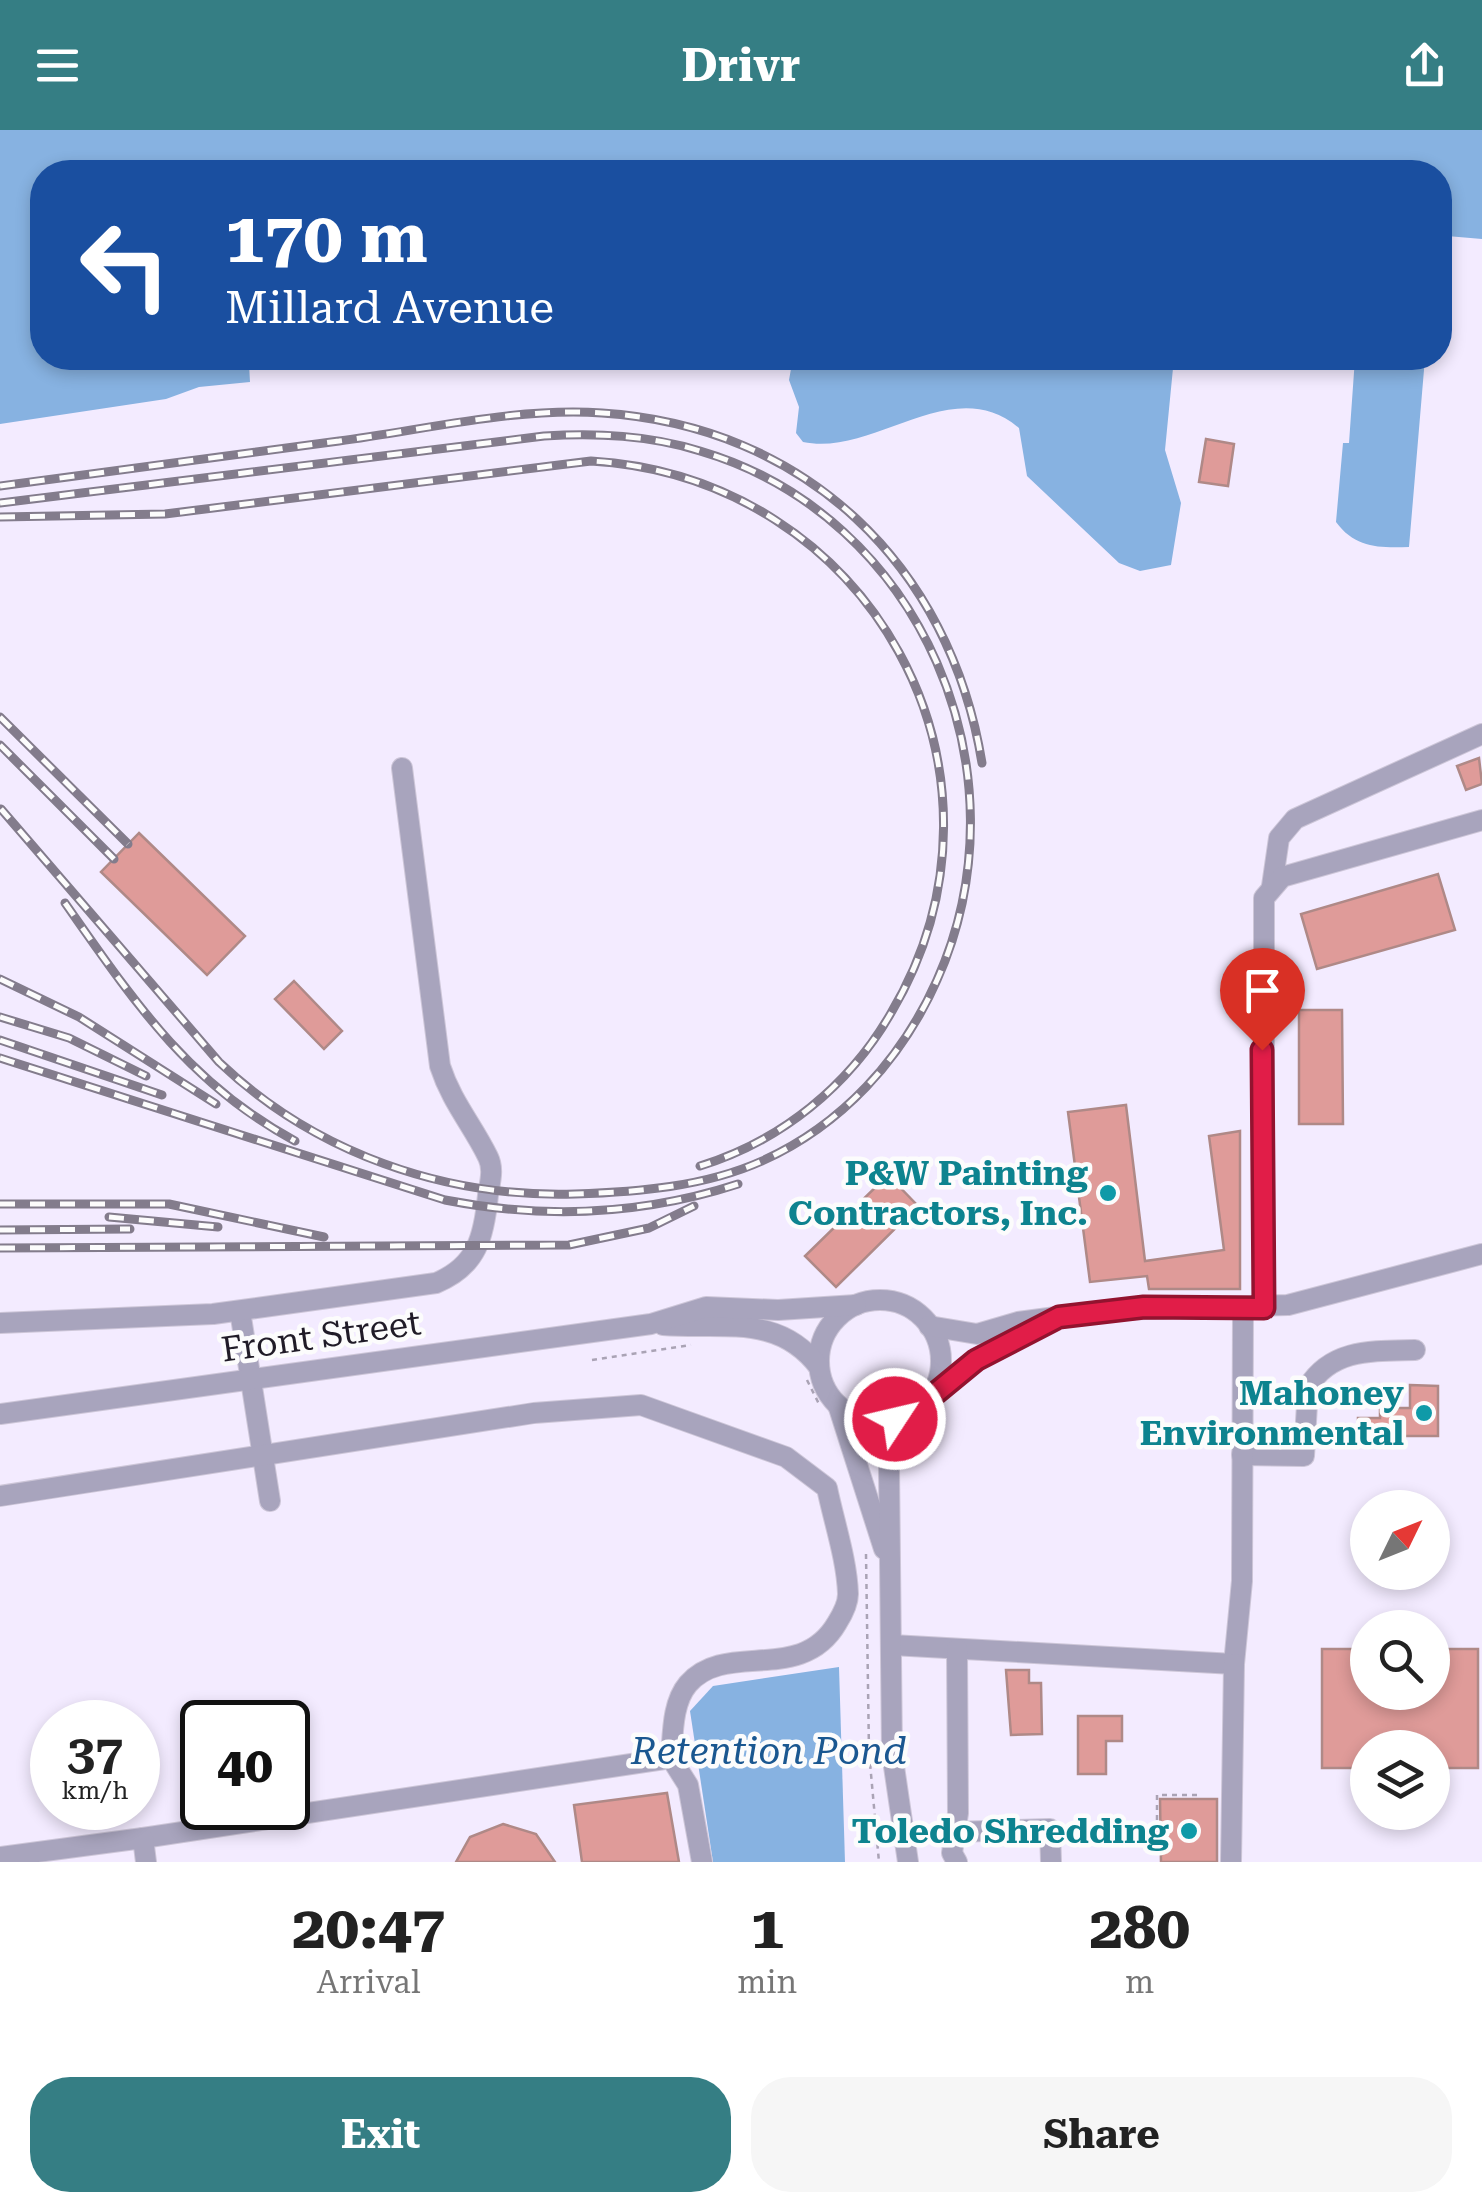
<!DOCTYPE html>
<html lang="en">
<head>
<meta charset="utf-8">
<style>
  :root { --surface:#fff; --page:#f6f6f6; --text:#222; --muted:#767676; --accent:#357e84 }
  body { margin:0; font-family:"Roboto Serif",serif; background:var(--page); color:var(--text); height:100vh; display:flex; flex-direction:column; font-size:38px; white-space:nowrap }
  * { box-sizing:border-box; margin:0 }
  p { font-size:32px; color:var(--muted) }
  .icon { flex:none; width:55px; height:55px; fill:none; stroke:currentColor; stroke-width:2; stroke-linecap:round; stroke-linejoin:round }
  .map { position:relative; height:1732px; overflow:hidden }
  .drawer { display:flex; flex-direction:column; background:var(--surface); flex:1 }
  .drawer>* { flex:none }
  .top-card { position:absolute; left:30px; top:30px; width:1422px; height:210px; border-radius:40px; box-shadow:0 5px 15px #0003; background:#1a4fa0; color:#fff; overflow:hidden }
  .needle { width:65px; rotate:47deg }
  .controls { position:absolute; left:1350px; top:1360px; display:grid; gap:20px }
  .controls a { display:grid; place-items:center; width:100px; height:100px; border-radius:50%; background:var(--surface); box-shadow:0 5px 15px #0003; font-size:50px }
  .speed { position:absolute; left:30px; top:1570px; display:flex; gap:20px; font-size:50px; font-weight:700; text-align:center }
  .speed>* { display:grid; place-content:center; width:130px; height:130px; border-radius:50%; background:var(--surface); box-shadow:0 5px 15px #0003; line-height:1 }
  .speed small { font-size:25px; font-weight:400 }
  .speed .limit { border:5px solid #111; border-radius:15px; background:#fff; color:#111 }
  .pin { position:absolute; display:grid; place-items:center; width:85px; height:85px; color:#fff; margin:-102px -42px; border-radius:50% 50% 50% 0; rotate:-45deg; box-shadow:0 0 10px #0007 }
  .pin .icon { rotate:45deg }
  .me { position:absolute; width:110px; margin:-55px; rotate:55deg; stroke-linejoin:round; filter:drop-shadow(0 0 8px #0008) }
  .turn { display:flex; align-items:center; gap:35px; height:210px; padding:0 30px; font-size:45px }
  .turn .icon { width:130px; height:130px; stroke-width:2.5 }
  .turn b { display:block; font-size:70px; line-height:85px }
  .eta { display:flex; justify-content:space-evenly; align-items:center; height:170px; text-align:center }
  .eta b { font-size:60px; font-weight:700; line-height:70px }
  .button { display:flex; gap:20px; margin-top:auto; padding:20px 30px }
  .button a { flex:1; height:115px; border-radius:40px; background:var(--accent); color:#fff; font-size:40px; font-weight:700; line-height:115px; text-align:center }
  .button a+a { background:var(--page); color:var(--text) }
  header { display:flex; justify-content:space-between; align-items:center; height:130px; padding:0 30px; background:var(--accent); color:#fff; font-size:45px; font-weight:700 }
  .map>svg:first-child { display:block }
  .water { fill:#87b2e1 }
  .building { fill:#df9b99; stroke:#af8987; stroke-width:2.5 }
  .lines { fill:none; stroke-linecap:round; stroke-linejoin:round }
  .minor-casing { stroke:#cdc6d8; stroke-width:22 }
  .path { stroke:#aaa3b5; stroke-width:2.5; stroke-dasharray:5 5; stroke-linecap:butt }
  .minor { stroke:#a8a4bd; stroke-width:20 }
  .rail-casing { stroke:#837c8c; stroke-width:9 }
  .rail { stroke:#fcfcfc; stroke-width:5; stroke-dasharray:15; stroke-linecap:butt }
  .route-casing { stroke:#92132f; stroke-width:25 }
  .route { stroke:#e11d48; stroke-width:18 }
  .culture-dot { fill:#0f9aa8; stroke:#fcfcfc; stroke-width:4 }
  .labels { text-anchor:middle; stroke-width:9; stroke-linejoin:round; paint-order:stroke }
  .culture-label { font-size:35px; font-weight:bold; fill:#0d838f; stroke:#fcfcfc; text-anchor:end }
  .street-label { font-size:35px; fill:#201b27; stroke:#fcfcfc }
  .water-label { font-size:38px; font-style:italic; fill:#1a5790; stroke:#fcfcfc }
</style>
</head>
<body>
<header><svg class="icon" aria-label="menu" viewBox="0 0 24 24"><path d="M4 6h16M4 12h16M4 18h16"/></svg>Drivr<svg class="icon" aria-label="share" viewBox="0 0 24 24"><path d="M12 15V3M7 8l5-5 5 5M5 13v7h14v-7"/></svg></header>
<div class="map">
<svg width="1482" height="1732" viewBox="0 0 1482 1732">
  <rect width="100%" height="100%" fill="#f3ebff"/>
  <g class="water">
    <path d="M0 0H1482V109L1447 106 1440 113V42H42V228H291L249 234 250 252 199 257 166 269 0 294Z"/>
    <path d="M793 228H1174L1165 320 1181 373 1171 435 1140 441 1119 433 1027 346 1019 298C952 241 875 327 803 312L796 303 799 277 789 250Z"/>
    <path d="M1355 228H1425L1409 417C1379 418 1355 418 1336 392L1343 313H1349Z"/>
    <path d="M839 1537 845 1732H713L690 1581 713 1556Z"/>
  </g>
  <g class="building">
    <path d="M1206 309 1234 314 1228 356 1199 352Z"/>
    <path d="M1479 628 1482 654 1466 660 1457 636Z"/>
    <path d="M139 703 245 806 207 845 101 742Z"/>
    <path d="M1438 744 1455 800 1317 839 1301 784Z"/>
    <path d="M294 851 342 901 324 919 275 869Z"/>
    <path d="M1299 880H1342L1343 994H1299Z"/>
    <path d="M1126 975 1145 1131 1224 1120 1209 1006 1240 1001V1159H1149L1147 1146 1090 1152 1068 982Z"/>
    <path d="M888 1045 918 1076 836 1157 805 1126Z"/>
    <path d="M1410 1255 1438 1256V1306H1358V1288H1380V1278H1410Z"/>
    <path d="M1322 1519H1368V1562H1432V1519H1478V1638H1432V1618H1368V1638H1322Z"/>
    <path d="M1006 1540H1029V1553H1041L1042 1604 1011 1605Z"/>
    <path d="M1078 1586H1122V1611H1106V1644H1078Z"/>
    <path d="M667 1663 679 1732H582L574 1675Z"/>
    <path d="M1160 1669H1217V1732H1161Z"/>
    <path d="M503 1694 536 1704 555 1732H456L470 1707Z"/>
  </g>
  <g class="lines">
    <defs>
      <g id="minor">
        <path d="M1272 756 1279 708 1295 689 1482 604"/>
        <circle cx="880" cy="1231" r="61"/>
        <path d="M1264 1177V768L1282 747 1482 690"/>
        <path d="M240 1181 270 1371"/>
        <path d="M0 1193 213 1184 436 1153C477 1136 484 1107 488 1065 490 1052 494 1039 488 1027 472 994 452 973 440 936L402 638"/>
        <path d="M663 1195C723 1200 778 1183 819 1237"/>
        <path d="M929 1196 977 1204 1018 1192 1110 1180 1288 1175 1482 1124"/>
        <path d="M933 1263 976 1230 1049 1193"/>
        <path d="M838 1275 884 1419"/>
        <path d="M0 1284 651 1194 706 1177 778 1180 856 1175"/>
        <path d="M1242 1325 1304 1326 1308 1257C1332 1218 1374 1221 1415 1220"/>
        <path d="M0 1366 534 1283 641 1275 786 1327 827 1358C834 1392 847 1430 848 1464 848 1473 842 1485 837 1493 801 1555 726 1510 688 1554 672 1573 673 1604 671 1628L143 1708"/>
        <path d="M892 1515 1234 1534 1242 1451 1243 1178"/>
        <path d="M671 1628 688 1655 702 1732"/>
        <path d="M954 1702 1050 1699 1051 1732"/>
        <path d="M0 1727 143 1708 146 1732"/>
        <path d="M908 1732 892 1623 889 1337 894 1310 914 1281"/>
        <path d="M957 1732 952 1723 958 1683 957 1519"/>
        <path d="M1231 1732 1234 1534"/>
      </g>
    </defs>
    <use href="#minor" class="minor-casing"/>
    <g class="path">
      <path d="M592 1230 691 1215"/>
      <path d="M807 1250 819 1274"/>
      <path d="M866 1424 869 1622 879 1732"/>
      <path d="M1069 1702H1157V1665H1198"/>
    </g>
    <use href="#minor" class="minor"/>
    <defs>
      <g id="rail">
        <path d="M0 356C113 341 226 326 339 311 424 300 516 277 602 283 805 296 950 435 982 633"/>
        <path d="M0 373 544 306C597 303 649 305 700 321 922 386 1030 643 937 850 902 929 842 995 762 1031 704 1057 637 1062 575 1064 444 1068 315 1023 219 932L1 679"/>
        <path d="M0 387 165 384 591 331C869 347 1034 641 891 883 849 956 781 1011 700 1036"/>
        <path d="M0 587 128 714"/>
        <path d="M0 615 114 729"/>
        <path d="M65 773C133 870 188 953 295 1011"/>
        <path d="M0 849 79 887 216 974"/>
        <path d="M0 887 69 908 146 946"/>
        <path d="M0 910 162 965"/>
        <path d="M0 928 445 1070C543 1089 643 1085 738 1054"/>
        <path d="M0 1074H169L324 1107"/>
        <path d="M109 1087 218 1097"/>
        <path d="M0 1100 130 1099"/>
        <path d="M0 1118 569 1115 649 1098 694 1076"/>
      </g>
    </defs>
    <use href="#rail" class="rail-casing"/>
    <use href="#rail" class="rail"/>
  </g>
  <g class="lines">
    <defs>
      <path id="route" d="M895 1289 914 1281 976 1230 1059 1187 1144 1177 1264 1178 1262 920"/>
    </defs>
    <use href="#route" class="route-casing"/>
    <use href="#route" class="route"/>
  </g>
  <g class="culture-dot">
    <circle cx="1108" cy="1063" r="10"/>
    <circle cx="1424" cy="1283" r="10"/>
    <circle cx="1189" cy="1701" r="10"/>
  </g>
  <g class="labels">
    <g class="culture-label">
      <text x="1088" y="1055">P&amp;W Painting<tspan x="1088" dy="40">Contractors, Inc.</tspan></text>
      <text x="1404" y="1275">Mahoney<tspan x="1404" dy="40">Environmental</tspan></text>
      <text x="1169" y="1713">Toledo Shredding</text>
    </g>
    <g class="street-label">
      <text transform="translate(321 1206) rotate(-8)" y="12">Front Street</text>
    </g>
    <g class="water-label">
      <text x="769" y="1634">Retention Pond</text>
    </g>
  </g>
</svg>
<div class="controls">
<a><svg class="needle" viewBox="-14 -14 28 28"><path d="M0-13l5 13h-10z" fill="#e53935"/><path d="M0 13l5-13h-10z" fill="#767676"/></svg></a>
<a><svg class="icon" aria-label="search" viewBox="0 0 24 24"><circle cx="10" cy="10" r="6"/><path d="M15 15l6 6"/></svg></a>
<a><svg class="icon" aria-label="layers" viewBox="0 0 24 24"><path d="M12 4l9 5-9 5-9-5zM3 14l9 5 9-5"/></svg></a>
</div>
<div class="speed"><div>37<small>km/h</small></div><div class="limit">40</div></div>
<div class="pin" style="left:1262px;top:920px;background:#d93025"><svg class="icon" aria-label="arrive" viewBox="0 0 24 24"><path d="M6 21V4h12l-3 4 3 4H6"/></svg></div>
<svg class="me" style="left:895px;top:1289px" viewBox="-20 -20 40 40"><circle r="17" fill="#e11d48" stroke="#fff" stroke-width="3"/><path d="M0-11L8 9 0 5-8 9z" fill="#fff"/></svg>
<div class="top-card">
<div class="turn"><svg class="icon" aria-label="left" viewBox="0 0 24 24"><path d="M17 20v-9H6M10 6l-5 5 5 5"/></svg><div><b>170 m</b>Millard Avenue</div></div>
</div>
</div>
<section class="drawer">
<div class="eta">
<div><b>20:47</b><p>Arrival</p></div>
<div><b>1</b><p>min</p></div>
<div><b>280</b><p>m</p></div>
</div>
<div class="button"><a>Exit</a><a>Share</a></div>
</section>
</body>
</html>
